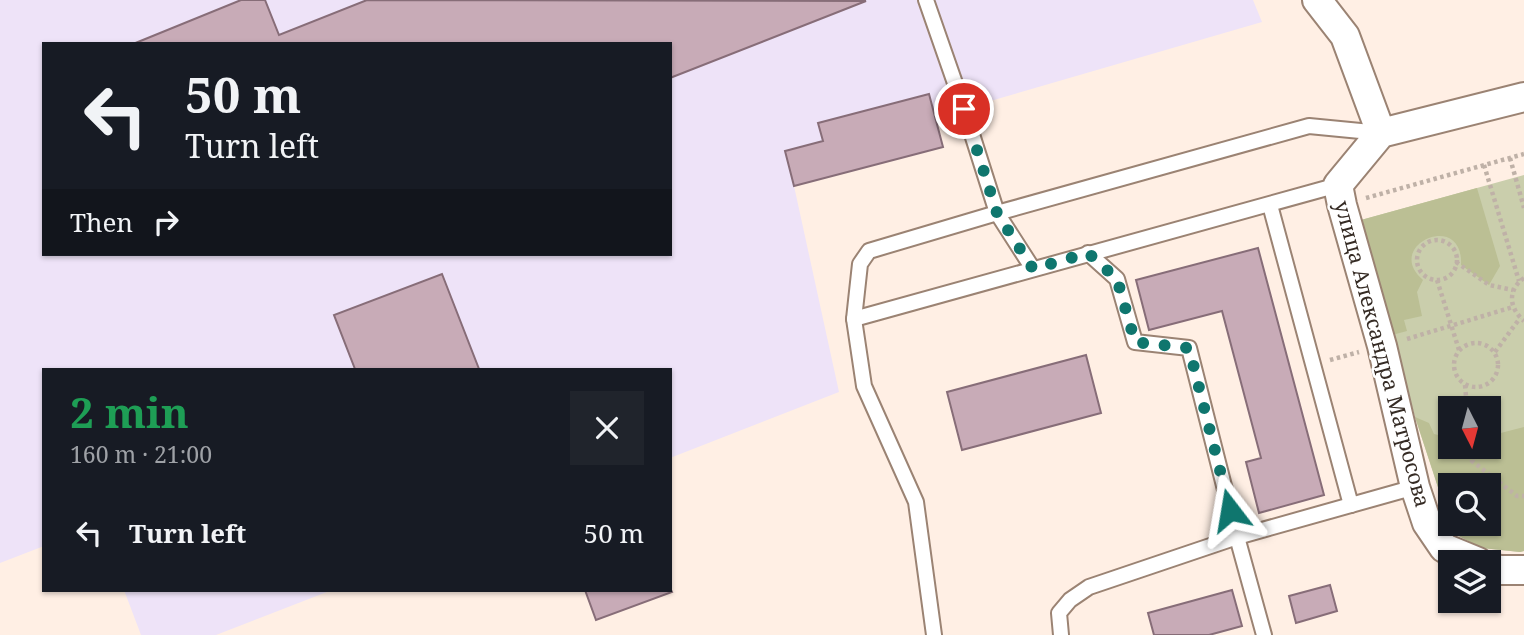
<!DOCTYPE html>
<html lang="en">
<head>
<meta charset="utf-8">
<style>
  :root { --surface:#171b24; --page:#20242c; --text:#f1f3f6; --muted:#9ea1a6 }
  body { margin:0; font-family:"Noto Serif",serif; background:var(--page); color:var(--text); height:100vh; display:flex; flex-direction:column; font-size:26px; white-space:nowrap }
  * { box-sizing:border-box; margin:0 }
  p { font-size:23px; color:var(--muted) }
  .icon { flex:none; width:38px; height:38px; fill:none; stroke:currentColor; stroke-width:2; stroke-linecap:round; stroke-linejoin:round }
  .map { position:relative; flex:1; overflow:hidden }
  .sheet { position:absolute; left:42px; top:368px; width:630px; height:224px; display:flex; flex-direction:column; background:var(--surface); border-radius:0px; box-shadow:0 2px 5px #0004 }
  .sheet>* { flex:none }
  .guide { position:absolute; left:42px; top:42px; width:630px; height:214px; border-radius:0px; box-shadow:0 2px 5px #0004; background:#171b24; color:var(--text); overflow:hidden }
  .needle { width:46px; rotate:174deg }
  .controls { position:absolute; left:1438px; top:396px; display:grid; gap:14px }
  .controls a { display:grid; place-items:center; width:63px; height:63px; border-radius:0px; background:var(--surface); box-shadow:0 2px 5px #0004; font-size:35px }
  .pin { position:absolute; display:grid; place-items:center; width:60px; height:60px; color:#fff; margin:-30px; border:4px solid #fff; border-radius:50%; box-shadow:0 2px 7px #0007 }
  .me { position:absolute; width:77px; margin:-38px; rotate:346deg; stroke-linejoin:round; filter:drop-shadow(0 0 5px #0008) }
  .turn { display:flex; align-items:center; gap:24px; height:147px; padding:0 28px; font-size:32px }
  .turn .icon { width:91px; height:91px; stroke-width:2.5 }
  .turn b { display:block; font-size:49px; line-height:60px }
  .then { display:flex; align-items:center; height:66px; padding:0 28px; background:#0003; gap:14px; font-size:26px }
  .round { display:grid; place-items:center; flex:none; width:74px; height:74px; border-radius:0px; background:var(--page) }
  .head { display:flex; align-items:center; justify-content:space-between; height:119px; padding:0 28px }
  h1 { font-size:42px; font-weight:700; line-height:52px; color:#1e9e55 }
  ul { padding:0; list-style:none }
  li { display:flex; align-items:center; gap:21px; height:91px; padding:0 28px }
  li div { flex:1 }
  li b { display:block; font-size:26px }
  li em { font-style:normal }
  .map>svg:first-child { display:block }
  .industrial { fill:#eee3f8; fill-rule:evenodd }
  .green { fill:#caceac; fill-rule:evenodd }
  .forest { fill:#bbbf94; fill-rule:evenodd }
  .building { fill:#c8abb7; stroke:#876d78; stroke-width:2 }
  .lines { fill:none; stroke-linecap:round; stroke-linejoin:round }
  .lane-casing { stroke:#9b8373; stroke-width:18 }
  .street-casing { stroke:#9b8373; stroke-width:32 }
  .path { stroke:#bfb1a7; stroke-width:4.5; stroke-dasharray:3.5 3.5; stroke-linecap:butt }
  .lane { stroke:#fff; stroke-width:14 }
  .street { stroke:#fff; stroke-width:28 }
  .route { stroke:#0f766e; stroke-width:12; stroke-dasharray:0 21.6 }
  .labels { text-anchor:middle; stroke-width:5; stroke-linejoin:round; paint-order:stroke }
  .street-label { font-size:21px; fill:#352b24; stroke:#fff }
</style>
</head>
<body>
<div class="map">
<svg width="1524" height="635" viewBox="0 0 1524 635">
  <rect width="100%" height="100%" fill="#ffefe4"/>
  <g class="industrial">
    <path d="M0 0H1253L1262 22 935 117 943 147 794 186 839 392 670 458V369H44V546L0 563ZM44 44H670V254H44Z"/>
    <path d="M124 590H332L216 635H141Z"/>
  </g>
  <path class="green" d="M1524 175V551L1520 552 1482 548 1453 533 1415 417 1361 220ZM1451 408H1489V446H1451ZM1451 485H1489V523H1451Z"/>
  <g class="forest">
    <path d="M1477 188 1500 266 1489 285 1461 265C1464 209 1382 245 1423 280L1417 292 1422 316 1404 320 1407 331 1392 335 1361 220Z"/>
    <path d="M1415 417 1429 423 1434 434 1451 438V446H1489V436L1524 427V551L1520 552 1482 548 1453 533ZM1451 485H1489V523H1451Z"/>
  </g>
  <g class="building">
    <path d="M241 0H265L279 35 367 0 866 1 670 78V44H133Z"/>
    <path d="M929 94 943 147 794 186 785 151 823 141 818 123Z"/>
    <path d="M1258 248 1324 495 1259 513 1246 462 1261 458 1222 311 1149 330 1136 280Z"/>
    <path d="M442 274 479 369H355L334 315Z"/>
    <path d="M1086 355 1101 413 962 450 947 392Z"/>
    <path d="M1330 585 1337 611 1296 623 1289 596Z"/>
    <path d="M585 590H671L672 592 596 620Z"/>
    <path d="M1232 590 1242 626 1209 635H1154L1148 613Z"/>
  </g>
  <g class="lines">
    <defs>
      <g id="lane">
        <path d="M926 0 964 109 997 213 1033 269"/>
        <path d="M1338 185 854 319 860 264 869 251 997 213 1309 126 1381 133"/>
        <path d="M1270 205 1351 505"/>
        <path d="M1088 253 1117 279 1135 342 1189 348 1237 537 1264 635"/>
        <path d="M854 319 864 386 916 502 934 635"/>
        <path d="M1061 635 1059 613 1070 600 1089 587 1237 537 1415 487"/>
      </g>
      <g id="street">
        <path d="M1317 0 1345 36 1381 133"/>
        <path d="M1478 562 1444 548 1427 523 1415 487 1382 346 1342 205 1338 185 1381 133 1524 97"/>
        <path d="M1489 566 1499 570H1524"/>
      </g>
    </defs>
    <use href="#lane" class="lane-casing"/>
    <use href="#street" class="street-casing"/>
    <g class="path">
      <path d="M1510 158 1524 208"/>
      <path d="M1484 165 1519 281"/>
      <path d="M1366 198 1524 154"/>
      <circle cx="1437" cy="260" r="20"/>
      <path d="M1456 262 1489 285 1513 290"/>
      <path d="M1524 278C1507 290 1509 308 1524 321"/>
      <path d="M1437 280 1459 350"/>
      <path d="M1407 339 1513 307"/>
      <circle cx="1476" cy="365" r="22"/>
      <path d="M1495 352 1520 318"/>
      <path d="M1330 360 1359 352"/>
      <path d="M1465 385 1467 408"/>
      <path d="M1471 446 1472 461 1517 496H1524"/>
    </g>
    <use href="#lane" class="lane"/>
    <use href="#street" class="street"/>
  </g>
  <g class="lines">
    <path class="route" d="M964 109 997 213 1033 269 1088 253 1117 279 1135 342 1189 348 1230 510"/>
  </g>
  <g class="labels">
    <g class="street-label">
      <text transform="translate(1382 354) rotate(75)" y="7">улица Александра Матросова</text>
    </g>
  </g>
</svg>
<div class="controls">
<a><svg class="needle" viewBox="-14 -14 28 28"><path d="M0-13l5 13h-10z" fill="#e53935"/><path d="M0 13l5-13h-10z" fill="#9ea1a6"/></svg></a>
<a><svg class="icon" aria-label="search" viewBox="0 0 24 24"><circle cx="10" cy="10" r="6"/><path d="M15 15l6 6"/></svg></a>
<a><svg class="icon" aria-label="layers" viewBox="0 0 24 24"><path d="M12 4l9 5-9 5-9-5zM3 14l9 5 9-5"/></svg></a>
</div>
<div class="pin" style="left:964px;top:109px;background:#d93025"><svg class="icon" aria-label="arrive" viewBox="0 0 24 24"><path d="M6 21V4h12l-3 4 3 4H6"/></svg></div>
<svg class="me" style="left:1230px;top:510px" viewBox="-20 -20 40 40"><path d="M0-17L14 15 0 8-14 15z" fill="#0f766e" stroke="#fff" stroke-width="4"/></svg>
<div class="guide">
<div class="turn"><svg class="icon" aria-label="left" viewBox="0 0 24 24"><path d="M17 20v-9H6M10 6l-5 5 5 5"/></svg><div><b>50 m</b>Turn left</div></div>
<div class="then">Then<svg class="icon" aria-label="right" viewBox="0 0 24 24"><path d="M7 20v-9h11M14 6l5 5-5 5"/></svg></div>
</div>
<section class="sheet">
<div class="head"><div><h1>2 min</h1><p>160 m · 21:00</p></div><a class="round"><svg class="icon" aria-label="close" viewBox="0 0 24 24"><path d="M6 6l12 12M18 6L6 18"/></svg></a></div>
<ul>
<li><svg class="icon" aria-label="left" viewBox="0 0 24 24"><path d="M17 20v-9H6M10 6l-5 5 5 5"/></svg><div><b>Turn left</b></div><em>50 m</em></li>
</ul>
</section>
</div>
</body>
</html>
